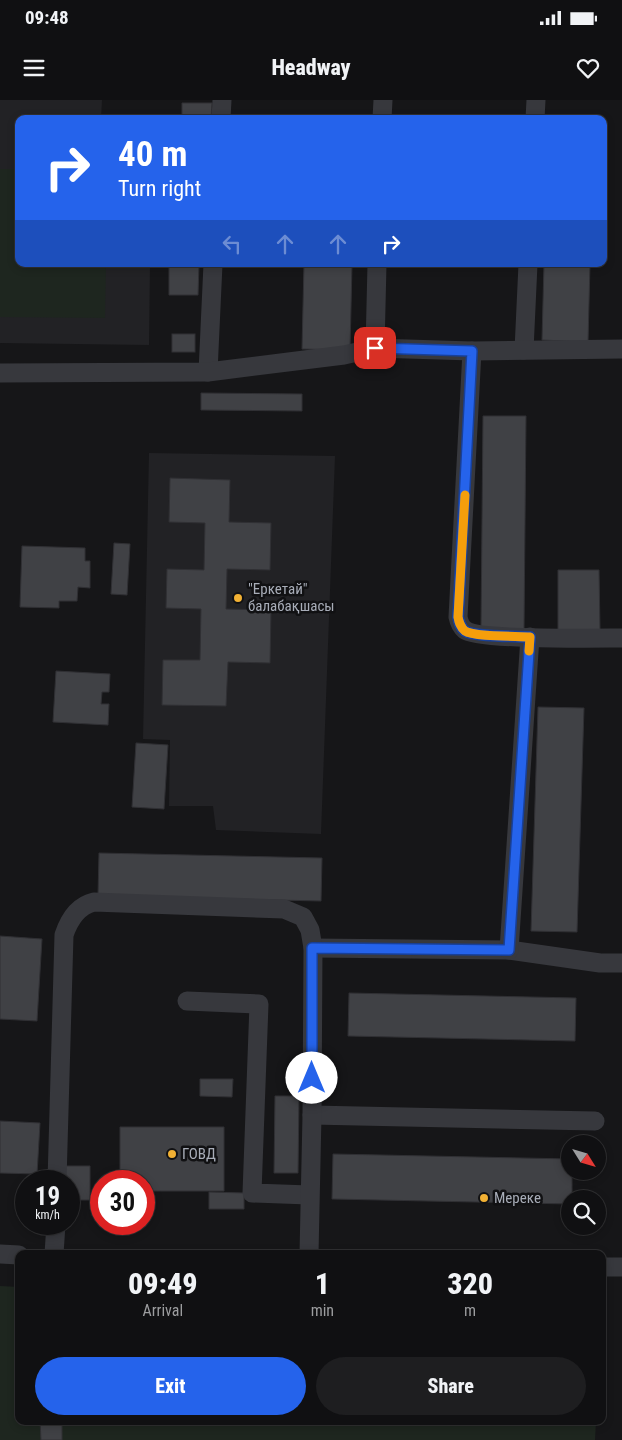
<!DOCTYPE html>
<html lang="en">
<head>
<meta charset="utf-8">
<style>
  :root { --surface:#101012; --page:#1e1e20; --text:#f1f3f6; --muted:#9c9d9f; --line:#303032; --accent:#2563eb }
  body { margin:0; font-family:"Roboto Condensed",sans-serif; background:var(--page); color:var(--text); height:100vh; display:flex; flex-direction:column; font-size:19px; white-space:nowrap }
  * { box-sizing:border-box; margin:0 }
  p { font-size:16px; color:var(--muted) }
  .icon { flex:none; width:28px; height:28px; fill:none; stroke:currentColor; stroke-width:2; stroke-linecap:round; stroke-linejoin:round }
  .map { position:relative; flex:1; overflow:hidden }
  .sheet { position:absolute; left:15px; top:1150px; width:591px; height:175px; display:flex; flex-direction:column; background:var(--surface); border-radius:10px; box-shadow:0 2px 8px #0003,0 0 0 1px var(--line) }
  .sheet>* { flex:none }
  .hud { position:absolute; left:15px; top:15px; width:592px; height:152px; border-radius:10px; box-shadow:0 2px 8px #0003,0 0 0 1px var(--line); background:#2563eb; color:#fff; overflow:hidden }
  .needle { width:32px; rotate:127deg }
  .controls { position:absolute; left:561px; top:1035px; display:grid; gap:10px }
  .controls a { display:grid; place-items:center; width:45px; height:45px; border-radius:50%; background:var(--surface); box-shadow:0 2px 8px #0003,0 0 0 1px var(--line); font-size:25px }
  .speed { position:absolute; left:15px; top:1070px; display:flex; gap:10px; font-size:25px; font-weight:700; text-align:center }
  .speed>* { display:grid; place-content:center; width:65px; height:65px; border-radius:50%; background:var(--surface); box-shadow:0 2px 8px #0003,0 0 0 1px var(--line); line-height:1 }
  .speed small { font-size:12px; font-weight:400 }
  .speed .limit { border:8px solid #d22; background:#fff; color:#111 }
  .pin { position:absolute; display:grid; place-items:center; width:42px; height:42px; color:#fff; margin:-21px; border-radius:10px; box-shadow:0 2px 8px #0006 }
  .me { position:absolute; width:55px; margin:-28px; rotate:0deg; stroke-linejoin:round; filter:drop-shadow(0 0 4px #0008) }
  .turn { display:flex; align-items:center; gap:18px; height:105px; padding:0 20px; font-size:22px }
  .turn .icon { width:65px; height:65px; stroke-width:2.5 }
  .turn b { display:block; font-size:35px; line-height:42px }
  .lanes { display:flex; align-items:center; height:48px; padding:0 20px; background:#0003; justify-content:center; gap:25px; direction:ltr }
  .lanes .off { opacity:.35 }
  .eta { display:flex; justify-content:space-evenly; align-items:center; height:85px; text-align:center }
  .eta b { font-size:30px; font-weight:800; line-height:35px }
  .action { display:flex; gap:10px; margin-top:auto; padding:10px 20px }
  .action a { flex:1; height:58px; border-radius:30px; background:var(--accent); color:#fff; font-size:20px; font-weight:800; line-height:58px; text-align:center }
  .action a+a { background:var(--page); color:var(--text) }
  .status { display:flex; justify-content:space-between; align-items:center; height:35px; padding:0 25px; background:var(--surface); direction:ltr }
  .status svg { height:14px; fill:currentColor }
  header { display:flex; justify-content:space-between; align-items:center; height:65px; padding:0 20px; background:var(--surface); font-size:22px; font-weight:800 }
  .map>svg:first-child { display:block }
  .built { fill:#222225 }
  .green { fill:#1e261f }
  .building { fill:#404145; stroke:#303034 }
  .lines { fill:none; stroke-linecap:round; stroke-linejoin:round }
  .street { stroke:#37383d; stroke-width:19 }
  .route-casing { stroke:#184099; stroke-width:12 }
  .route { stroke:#2563eb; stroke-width:9 }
  .slow { stroke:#f59e0b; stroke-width:9 }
  .poi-dot { fill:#f2b134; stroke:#111113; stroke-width:2 }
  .labels { text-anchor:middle; stroke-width:5; stroke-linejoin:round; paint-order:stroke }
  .poi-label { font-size:15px; fill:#a8adb8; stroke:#111113; text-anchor:start }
</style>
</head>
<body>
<div class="status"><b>09:48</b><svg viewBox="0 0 49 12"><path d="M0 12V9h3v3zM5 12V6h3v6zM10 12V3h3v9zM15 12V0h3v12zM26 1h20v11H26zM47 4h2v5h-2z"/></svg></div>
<header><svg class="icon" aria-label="menu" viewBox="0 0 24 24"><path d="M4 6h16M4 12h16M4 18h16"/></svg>Headway<svg class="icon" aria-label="heart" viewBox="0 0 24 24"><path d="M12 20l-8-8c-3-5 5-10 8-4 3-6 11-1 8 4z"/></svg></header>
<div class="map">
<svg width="622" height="1340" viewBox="0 0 622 1340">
  <rect width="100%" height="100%" fill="#161618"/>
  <g class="built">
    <path d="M0 0H102L101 19H19V164H150L149 245 0 243Z"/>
    <path d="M149 353 335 356 321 734 216 730 213 706H169L170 640 143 639Z"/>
  </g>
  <g class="green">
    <path d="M0 69H19V164H106L105 218 0 217Z"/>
    <path d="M0 1186 19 1187V1321H596L595 1340H0Z"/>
  </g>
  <g class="building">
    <path d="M182 3H212L211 19H182Z"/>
    <path d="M549 16 595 17V19H549Z"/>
    <path d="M169 164H199L198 195H169Z"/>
    <path d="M304 164H352L350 250 302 249Z"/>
    <path d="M544 164H590L588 242 542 240Z"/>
    <rect x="172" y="234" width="23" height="18"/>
    <path d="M201 293 302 294V311L201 310Z"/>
    <path d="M483 316H526L524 529 481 528Z"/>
    <path d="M170 378 230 380 229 422 271 423 270 470 227 469 226 509 271 510 270 563 228 562 226 606 162 605 163 560H200L201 509 166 508 167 469 204 470 205 423 169 422Z"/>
    <path d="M114 443 130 444 127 495 111 494Z"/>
    <path d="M22 446 85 448V461H90V488L78 487 77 501H59V508L20 507Z"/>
    <path d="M558 470H599L600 530 558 531Z"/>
    <path d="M56 571 110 574 109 592H102L101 604H109L108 625 53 622Z"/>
    <path d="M538 607 584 608 577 832 531 831Z"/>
    <path d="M136 643 168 645 164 709 132 707Z"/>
    <path d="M99 753 322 758 321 801 98 796Z"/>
    <path d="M0 836 42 839 37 921 0 919Z"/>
    <path d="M349 893 576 898 575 941 348 936Z"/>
    <path d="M200 979H233L232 997 200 996Z"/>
    <path d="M275 996H299L298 1073H274Z"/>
    <path d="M0 1021 40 1023 37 1074 0 1073Z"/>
    <path d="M120 1027H224V1091H144V1081H120Z"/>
    <path d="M333 1054 570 1059V1071H572V1099H570V1104L332 1099Z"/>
    <path d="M64 1066H90V1100H69V1081H64Z"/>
    <path d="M209 1092 244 1093V1109H209Z"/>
    <path d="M40 1321H62V1340H41Z"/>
  </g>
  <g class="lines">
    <g class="street">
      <path d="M221 19 222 0"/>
      <path d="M382 19 383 0"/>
      <path d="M535 19 536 0"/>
      <path d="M375 248 377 164"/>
      <path d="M524 250 528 164"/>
      <path d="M472 251 458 517C459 522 460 526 465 530 477 540 598 538 622 538"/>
      <path d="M208 272 213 164"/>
      <path d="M0 273 208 272 344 255 375 248 472 251 622 249"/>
      <path d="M313 848 509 850 600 863H622"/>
      <path d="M509 850 530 537"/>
      <path d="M187 901 259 904 252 1093 309 1095"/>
      <path d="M312 1015 595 1021"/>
      <path d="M57 1081 64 835C69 820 77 806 94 802L284 809 303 817 310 830 313 848 312 1015 309 1154"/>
      <path d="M0 1154 19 1155"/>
      <path d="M54 1154 56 1124"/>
      <path d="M602 1167H622"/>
    </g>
  </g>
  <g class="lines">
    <defs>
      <path id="route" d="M312 978V848L509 850 530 537C517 536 474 537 465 531 460 527 459 522 458 517L472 251 375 248"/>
    </defs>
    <use href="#route" class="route-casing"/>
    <use href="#route" class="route"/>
    <path class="slow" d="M465 395 458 517C459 522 460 527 465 531 474 537 517 536 530 537L529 551"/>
  </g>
  <g class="poi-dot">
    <circle cx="238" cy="498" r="5"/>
    <circle cx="172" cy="1054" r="5"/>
    <circle cx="484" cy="1098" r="5"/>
  </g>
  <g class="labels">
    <g class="poi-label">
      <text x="248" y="494">"Еркетай"<tspan x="248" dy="17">балабақшасы</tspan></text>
      <text x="182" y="1059">ГОВД</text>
      <text x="494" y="1103">Мереке</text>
    </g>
  </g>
</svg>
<div class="controls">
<a><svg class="needle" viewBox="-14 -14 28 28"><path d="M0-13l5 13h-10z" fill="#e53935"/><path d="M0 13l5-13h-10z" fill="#9c9d9f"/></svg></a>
<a><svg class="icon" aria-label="search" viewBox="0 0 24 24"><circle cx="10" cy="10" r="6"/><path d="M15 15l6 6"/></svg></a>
</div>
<div class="speed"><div>19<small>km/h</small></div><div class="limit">30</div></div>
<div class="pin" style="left:375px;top:248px;background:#d93025"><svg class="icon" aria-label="arrive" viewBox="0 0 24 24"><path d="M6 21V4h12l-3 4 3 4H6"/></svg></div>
<svg class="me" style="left:312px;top:978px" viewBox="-20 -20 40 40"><circle r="19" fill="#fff"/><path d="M0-13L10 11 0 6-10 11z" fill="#2563eb"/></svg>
<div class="hud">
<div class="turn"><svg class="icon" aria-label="right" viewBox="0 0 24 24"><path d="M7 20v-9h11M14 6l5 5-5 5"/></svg><div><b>40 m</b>Turn right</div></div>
<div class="lanes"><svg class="icon off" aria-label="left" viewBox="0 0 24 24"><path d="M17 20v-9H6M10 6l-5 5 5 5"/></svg><svg class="icon off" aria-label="ahead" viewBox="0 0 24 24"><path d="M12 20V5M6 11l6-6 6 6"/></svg><svg class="icon off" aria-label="ahead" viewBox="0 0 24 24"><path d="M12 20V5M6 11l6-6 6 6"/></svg><svg class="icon" aria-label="right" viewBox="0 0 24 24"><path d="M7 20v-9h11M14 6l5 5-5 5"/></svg></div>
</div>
<section class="sheet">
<div class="eta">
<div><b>09:49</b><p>Arrival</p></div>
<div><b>1</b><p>min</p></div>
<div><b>320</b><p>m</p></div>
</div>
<div class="action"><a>Exit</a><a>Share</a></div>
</section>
</div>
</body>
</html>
